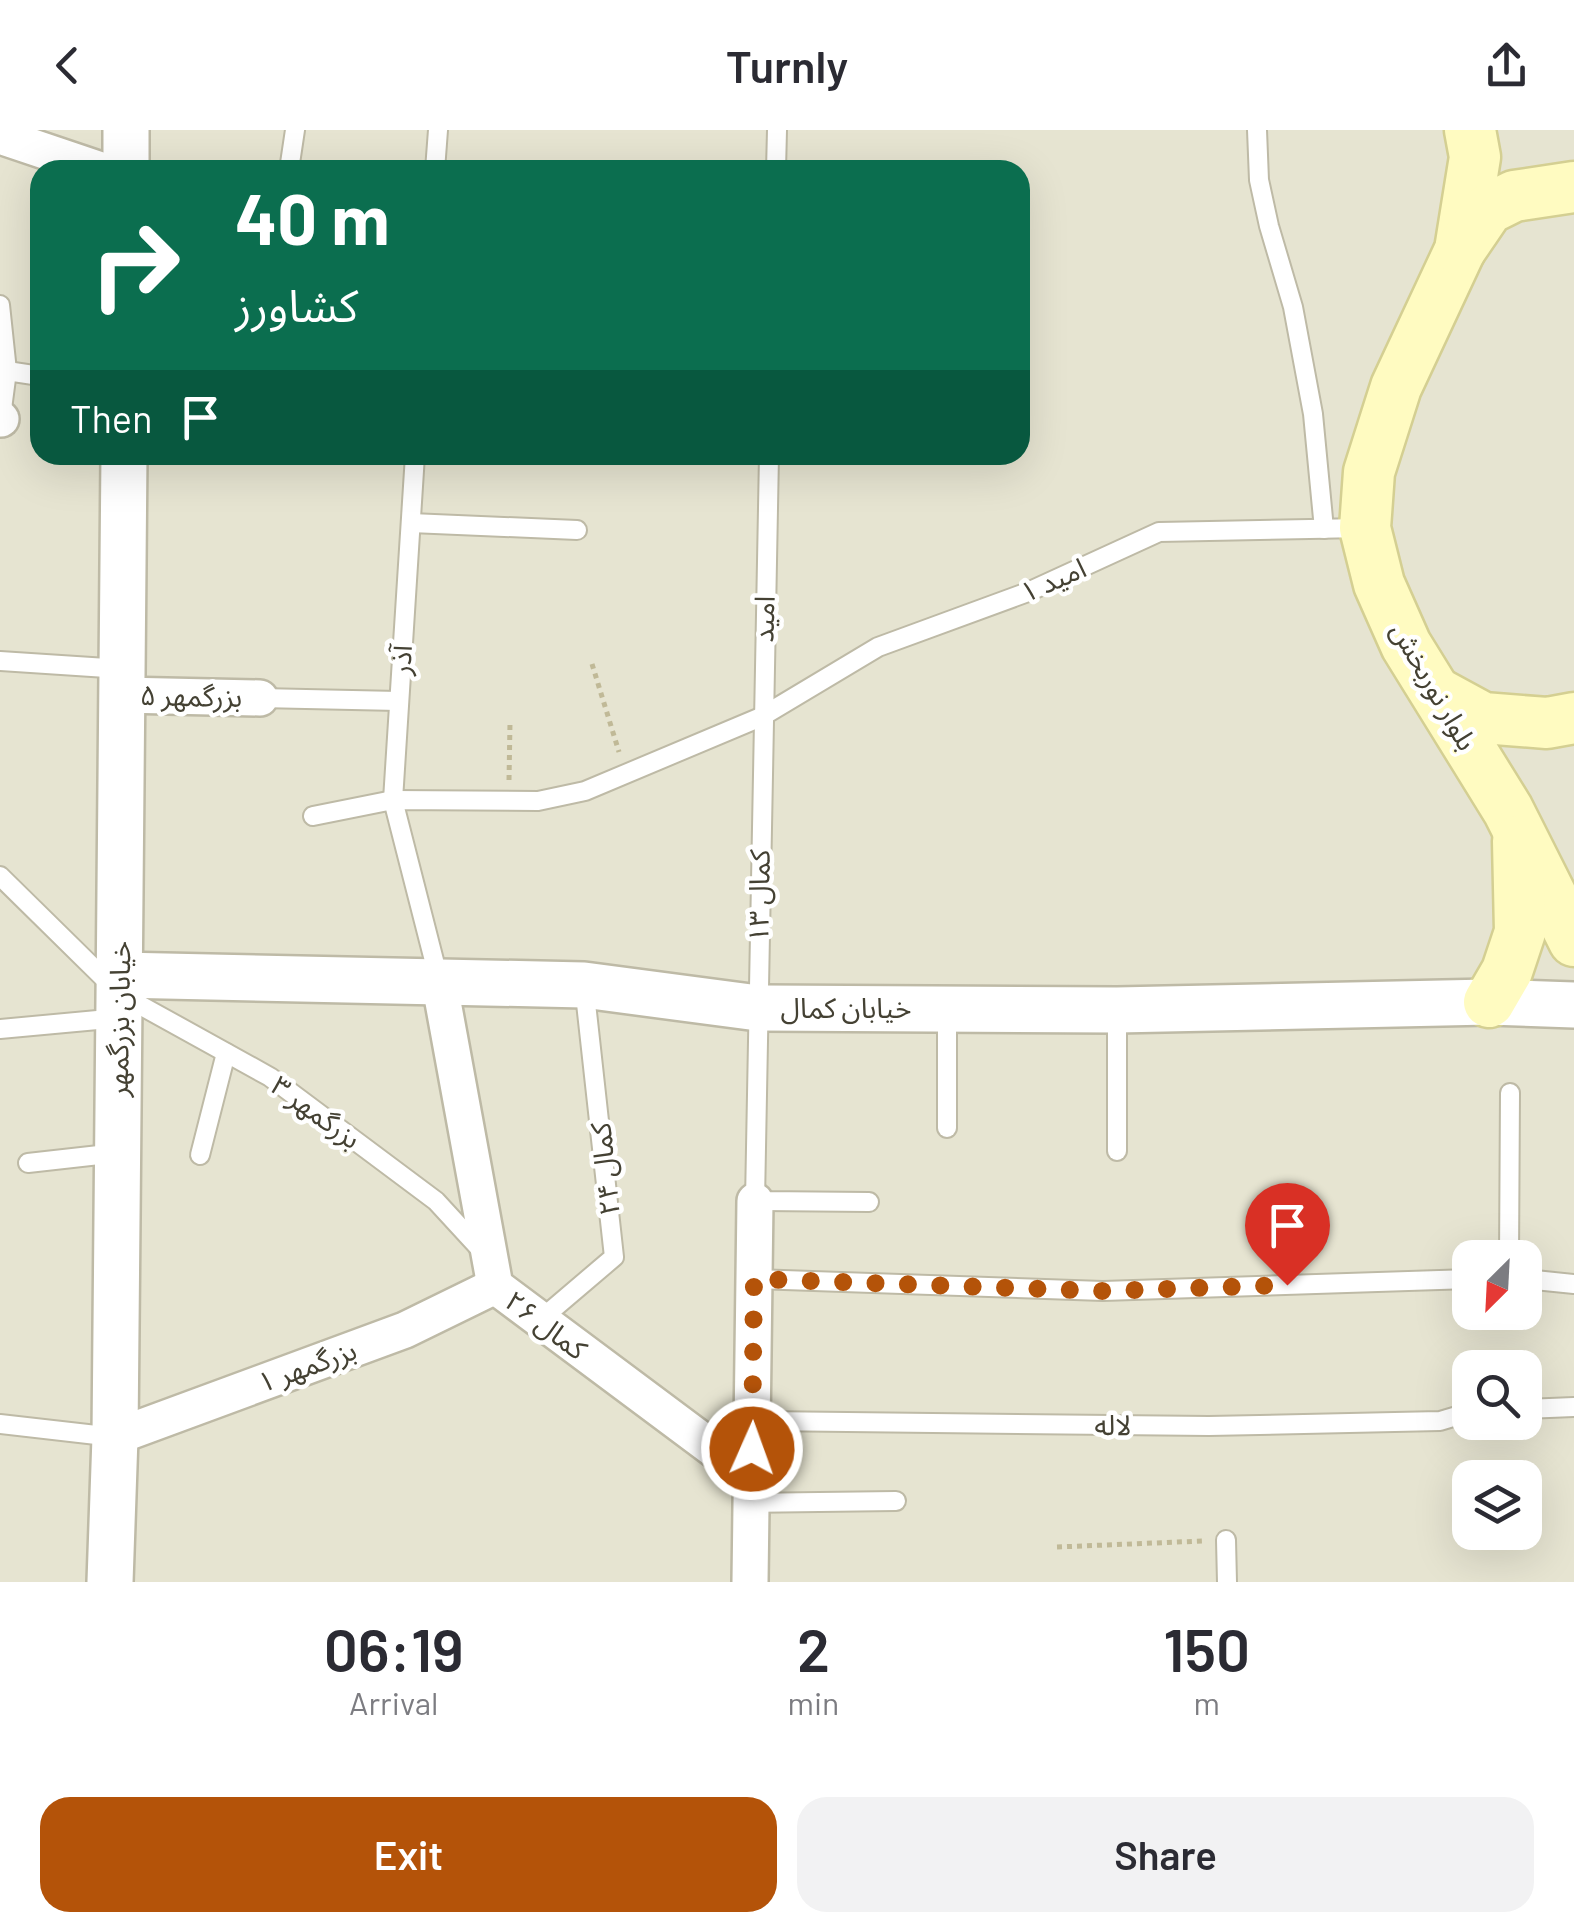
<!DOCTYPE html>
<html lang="en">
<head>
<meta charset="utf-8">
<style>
  :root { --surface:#fff; --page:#f2f2f3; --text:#2b2b33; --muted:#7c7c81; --accent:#b45309 }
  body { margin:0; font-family:Barlow,"Noto Sans Arabic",sans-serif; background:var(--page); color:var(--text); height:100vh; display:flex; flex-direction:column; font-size:38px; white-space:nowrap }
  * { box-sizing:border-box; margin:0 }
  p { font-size:32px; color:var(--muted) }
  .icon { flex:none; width:55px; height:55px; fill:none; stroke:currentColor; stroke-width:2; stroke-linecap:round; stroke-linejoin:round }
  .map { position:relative; height:1452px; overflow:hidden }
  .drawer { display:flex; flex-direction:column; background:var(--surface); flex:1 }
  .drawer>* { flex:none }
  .hud { position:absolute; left:30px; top:30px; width:1000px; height:305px; border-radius:30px; box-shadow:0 10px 40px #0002; background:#0b6e4f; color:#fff; overflow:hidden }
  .needle { width:65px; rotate:204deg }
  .fabs { position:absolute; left:1452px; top:1110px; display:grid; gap:20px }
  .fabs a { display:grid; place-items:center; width:90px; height:90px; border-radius:20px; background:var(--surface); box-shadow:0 10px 40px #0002; font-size:50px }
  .pin { position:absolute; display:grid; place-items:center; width:85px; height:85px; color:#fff; margin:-102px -42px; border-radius:50% 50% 50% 0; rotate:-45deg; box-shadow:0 0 10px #0007 }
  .pin .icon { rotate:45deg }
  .me { position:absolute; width:110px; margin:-55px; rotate:2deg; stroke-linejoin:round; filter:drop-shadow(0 0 8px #0008) }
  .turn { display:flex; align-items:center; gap:35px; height:210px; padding:0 40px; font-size:45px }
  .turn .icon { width:130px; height:130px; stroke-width:2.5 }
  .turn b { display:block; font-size:70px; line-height:85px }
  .then { display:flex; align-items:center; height:95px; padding:0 40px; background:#0003; gap:20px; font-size:38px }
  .eta { display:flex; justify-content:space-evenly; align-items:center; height:170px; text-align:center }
  .eta b { font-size:60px; font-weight:600; line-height:70px }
  .primary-button { display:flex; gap:20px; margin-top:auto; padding:20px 40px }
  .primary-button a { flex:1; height:115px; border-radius:30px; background:var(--accent); color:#fff; font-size:40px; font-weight:600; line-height:115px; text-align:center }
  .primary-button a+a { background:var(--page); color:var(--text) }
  header { display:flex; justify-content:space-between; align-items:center; height:130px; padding:0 40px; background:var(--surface); font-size:45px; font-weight:600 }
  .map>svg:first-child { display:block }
  .residential { fill:#e6e4d1; fill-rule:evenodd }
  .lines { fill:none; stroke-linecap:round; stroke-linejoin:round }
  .service-casing { stroke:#bebaa6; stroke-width:22 }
  .minor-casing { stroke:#bebaa6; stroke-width:40 }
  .tertiary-casing { stroke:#bebaa6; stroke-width:50 }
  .secondary-casing { stroke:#d4cf92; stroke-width:55 }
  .path { stroke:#c0b997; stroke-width:5; stroke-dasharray:5 5; stroke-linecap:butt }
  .service { stroke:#fff; stroke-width:18 }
  .minor { stroke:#fff; stroke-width:35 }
  .tertiary { stroke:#fff; stroke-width:45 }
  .secondary { stroke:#fffbc1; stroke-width:50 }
  .route { stroke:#b45309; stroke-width:18; stroke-dasharray:0 32.4 }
  .labels { text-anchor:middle; stroke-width:9; stroke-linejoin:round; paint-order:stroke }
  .street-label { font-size:28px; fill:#444133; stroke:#fff }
</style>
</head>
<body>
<header><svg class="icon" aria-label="back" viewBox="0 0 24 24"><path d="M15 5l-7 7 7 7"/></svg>Turnly<svg class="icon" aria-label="share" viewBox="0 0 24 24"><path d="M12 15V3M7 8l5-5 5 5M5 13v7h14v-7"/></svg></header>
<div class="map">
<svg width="1574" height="1452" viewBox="0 0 1574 1452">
  <rect width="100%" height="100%" fill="#f2f1e3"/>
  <path class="residential" d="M0 0H1574V1452H0ZM40 40H1020V325H40ZM1470 1128H1525V1182H1470ZM1470 1238H1525V1292H1470ZM1470 1348H1525V1402H1470Z"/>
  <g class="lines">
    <defs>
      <g id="service">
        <path d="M1257 0 1259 50 1269 96 1293 177 1313 284 1324 399"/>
        <path d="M289 40 295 0"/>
        <path d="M435 40 438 0"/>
        <path d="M776 40 777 0"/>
        <path d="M0 175 7 241 0 294"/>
        <path d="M7 241 40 246"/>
        <path d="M415 325 393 670 439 850"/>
        <path d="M769 325 755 1071 869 1072"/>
        <path d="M411 393 577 400"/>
        <path d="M0 531 122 539"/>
        <path d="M260 568 398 571"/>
        <path d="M313 686 393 670 538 671 585 661 761 587 878 517 1028 462 1159 402 1363 398"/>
        <path d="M0 746 120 864 270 947 436 1071 482 1121"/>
        <path d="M947 879V998"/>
        <path d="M1117 880V1021"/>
        <path d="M0 899 119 888"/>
        <path d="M200 1025 226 923"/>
        <path d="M28 1033 117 1023"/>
        <path d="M1509 1128 1510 963"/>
        <path d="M754 1149 1103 1161 1470 1149"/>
        <path d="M1525 1149 1574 1154"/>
        <path d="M540 1190 614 1127 584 855"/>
        <path d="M1525 1279 1574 1277"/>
        <path d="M754 1291 1209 1296 1440 1291 1470 1282"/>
        <path d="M0 1294 114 1307"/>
        <path d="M750 1373 896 1371"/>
        <path d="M1226 1410 1227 1452"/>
      </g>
      <g id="minor">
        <path d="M0 6 101 40"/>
        <path d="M0 289H1"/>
        <path d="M122 565 260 568"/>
        <path d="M439 850 495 1156 751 1347"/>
        <path d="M115 1307 405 1200 495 1156"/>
        <path d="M750 1452 755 1071"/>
      </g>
      <g id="tertiary">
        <path d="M126 40V0"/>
        <path d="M120 845 584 855 758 878 1117 880 1489 872 1574 875"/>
        <path d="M110 1452 115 1307 124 325"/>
      </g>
      <g id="secondary">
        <path d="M1470 0 1475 27 1460 120 1396 257 1369 342 1365 398 1379 454 1406 515 1508 680 1574 811"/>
        <path d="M1460 120 1488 79 1514 66 1574 57"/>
        <path d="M1437 563 1483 588 1547 593 1574 588"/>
        <path d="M1489 872 1507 841 1520 802 1518 711"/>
      </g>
    </defs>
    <use href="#service" class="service-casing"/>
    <use href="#minor" class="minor-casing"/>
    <use href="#tertiary" class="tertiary-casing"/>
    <use href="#secondary" class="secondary-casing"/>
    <g class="path">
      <path d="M592 534 619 622"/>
      <path d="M509 650 510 593"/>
      <path d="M1057 1417 1203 1411"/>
    </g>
    <use href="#service" class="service"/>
    <use href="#minor" class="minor"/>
    <use href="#tertiary" class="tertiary"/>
    <use href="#secondary" class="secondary"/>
  </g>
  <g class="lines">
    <path class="route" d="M752 1319 754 1149 1103 1161 1287 1155"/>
  </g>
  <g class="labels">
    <g class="street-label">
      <text transform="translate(1053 450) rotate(-24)" y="10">امید ۱</text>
      <text transform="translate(764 489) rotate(-88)" y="10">امید</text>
      <text transform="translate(401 530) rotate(-86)" y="10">آذر</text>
      <text transform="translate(1434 556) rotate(60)" y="10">بلوار نوربخش</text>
      <text transform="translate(191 566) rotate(1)" y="10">بزرگمهر ۵</text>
      <text transform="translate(759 766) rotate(-89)" y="10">کمال ۱۳</text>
      <text x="846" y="888">خیابان کمال</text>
      <text transform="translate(119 889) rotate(-89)" y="10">خیابان بزرگمهر</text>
      <text transform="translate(316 982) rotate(36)" y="10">بزرگمهر ۳</text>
      <text transform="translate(605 1039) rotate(-96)" y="10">کمال ۲۴</text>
      <text transform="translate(546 1195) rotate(37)" y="10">کمال ۲۶</text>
      <text transform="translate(307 1236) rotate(-20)" y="10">بزرگمهر ۱</text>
      <text transform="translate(1113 1295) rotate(1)" y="10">لاله</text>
    </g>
  </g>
</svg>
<div class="fabs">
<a><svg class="needle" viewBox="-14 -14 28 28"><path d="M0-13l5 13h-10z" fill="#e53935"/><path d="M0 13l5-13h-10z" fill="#7c7c81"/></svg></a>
<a><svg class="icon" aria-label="search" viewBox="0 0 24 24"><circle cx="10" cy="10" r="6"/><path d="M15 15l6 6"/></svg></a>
<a><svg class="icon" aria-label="layers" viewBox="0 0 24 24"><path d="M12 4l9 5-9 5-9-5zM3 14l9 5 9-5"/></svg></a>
</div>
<div class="pin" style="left:1287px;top:1155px;background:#d93025"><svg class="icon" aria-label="arrive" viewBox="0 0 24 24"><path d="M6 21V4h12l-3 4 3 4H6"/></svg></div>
<svg class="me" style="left:752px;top:1319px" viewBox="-20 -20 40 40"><circle r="17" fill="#b45309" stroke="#fff" stroke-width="3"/><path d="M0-11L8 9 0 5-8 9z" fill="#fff"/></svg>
<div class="hud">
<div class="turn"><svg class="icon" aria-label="right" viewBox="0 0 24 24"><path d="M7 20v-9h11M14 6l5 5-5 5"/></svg><div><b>40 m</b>کشاورز</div></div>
<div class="then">Then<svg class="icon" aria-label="arrive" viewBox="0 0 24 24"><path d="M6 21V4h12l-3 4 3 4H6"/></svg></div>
</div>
</div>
<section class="drawer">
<div class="eta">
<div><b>06:19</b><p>Arrival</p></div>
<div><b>2</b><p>min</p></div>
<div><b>150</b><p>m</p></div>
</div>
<div class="primary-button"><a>Exit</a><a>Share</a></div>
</section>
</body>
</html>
